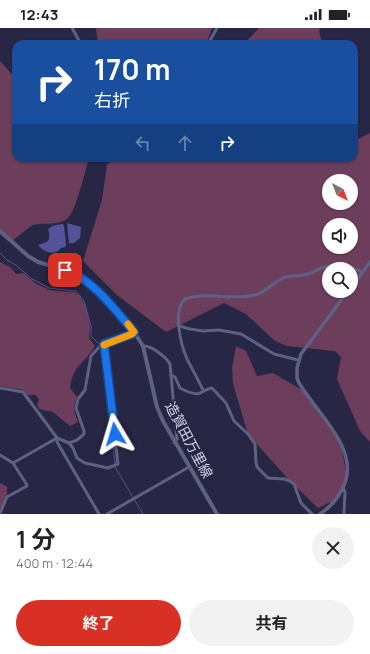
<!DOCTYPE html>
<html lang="ja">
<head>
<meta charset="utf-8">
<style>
  :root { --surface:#fff; --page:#f2f2f2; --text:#222; --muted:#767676; --accent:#d93025 }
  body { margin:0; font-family:Manrope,"Noto Sans JP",sans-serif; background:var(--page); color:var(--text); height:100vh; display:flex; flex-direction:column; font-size:15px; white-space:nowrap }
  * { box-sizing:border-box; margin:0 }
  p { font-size:13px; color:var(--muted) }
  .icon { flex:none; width:22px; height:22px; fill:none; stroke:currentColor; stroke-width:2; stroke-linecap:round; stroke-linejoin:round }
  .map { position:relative; height:486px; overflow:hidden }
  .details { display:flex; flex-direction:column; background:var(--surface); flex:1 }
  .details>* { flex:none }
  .banner { position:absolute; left:12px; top:12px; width:346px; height:122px; border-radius:12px; box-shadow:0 1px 3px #0004; background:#1a4fa0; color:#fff; overflow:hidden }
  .needle { width:26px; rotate:138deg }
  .fabs { position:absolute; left:322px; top:146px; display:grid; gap:8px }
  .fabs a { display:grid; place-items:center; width:36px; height:36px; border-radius:50%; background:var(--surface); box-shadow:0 1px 3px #0004; font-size:20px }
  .pin { position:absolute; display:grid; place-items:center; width:34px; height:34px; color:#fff; margin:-17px; border-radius:8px; box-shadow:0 2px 6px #0006 }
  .me { position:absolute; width:44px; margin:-22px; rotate:353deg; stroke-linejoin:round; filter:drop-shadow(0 0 3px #0008) }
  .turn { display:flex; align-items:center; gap:14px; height:84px; padding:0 16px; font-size:18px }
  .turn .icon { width:52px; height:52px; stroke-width:2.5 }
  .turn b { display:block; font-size:28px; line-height:34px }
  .lanes { display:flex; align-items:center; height:38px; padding:0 16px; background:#0003; justify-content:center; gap:20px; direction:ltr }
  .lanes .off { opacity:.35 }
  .round { display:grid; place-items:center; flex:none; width:42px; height:42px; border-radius:21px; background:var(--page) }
  .summary { display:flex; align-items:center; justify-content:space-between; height:68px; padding:0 16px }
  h1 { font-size:24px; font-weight:700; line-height:30px }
  .primary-button { display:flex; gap:8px; margin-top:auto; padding:8px 16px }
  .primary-button a { flex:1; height:46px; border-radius:24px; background:var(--accent); color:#fff; font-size:16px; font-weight:700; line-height:46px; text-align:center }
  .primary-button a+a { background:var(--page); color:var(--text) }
  .status { display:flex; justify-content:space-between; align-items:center; height:28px; padding:0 20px; background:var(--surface); direction:ltr }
  .status svg { height:11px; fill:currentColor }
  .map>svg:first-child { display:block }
  .green { fill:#6c3e5b; fill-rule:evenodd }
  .water { fill:#545399 }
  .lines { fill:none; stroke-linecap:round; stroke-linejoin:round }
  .stream { stroke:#545399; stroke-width:1 }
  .minor { stroke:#5f6183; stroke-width:3 }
  .tertiary { stroke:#5f6183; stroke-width:3.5 }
  .secondary { stroke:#5f6183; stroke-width:4 }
  .route-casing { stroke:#114b97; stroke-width:10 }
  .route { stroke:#1a73e8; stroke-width:7 }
  .slow { stroke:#f59e0b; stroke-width:7 }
  .labels { text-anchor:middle; stroke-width:4; stroke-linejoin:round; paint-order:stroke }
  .street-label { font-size:14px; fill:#d3d4e8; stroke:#272745 }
</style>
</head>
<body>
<div class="status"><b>12:43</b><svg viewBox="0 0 49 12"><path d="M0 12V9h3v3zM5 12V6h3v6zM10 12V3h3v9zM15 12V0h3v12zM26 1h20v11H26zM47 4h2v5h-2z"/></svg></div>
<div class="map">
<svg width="370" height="486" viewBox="0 0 370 486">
  <rect width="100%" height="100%" fill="#272745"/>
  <g class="green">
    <path d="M96 0H212L207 14 186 16H98Z"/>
    <path d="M259 0H320L319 2 322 16H244Z"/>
    <path d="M0 33 16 51V130H89C85 143 76 184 67 191 57 198 44 194 33 197 29 199 19 208 13 212L0 201Z"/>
    <path d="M370 105V414L360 403 337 351 341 329 335 323 287 318 275 313 246 286 224 275 166 304 117 267 83 233 102 172 107 137 114 130H354V113ZM329 153H351V175H329ZM329 197H351V219H329ZM329 241H351V263H329Z"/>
    <path d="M0 234 10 239 16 246 24 245 36 256 50 262 74 264 79 267 86 279 90 297 89 310 95 318C84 337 73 336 70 360L77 369C73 378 74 384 78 394L70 398 53 384 39 381 37 376 39 372 36 367H28L23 362 0 358Z"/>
    <path d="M236 318 246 323 257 348 273 345 304 363 341 416 347 450 337 471 318 480 290 453 248 406 233 356 232 340Z"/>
    <path d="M0 455 7 459V468L0 483Z"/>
  </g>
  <g class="water">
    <path d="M67 195 81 199 80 210 74 215H69Z"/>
    <path d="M63 196 64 198 66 217 65 219 61 220C54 229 44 224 38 217L47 214 49 211V204L48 202C51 197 57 197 63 196Z"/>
  </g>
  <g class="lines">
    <g class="stream">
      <path d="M0 225 7 232 16 237 32 251 49 260 76 263 84 273 91 298V308L100 317"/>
      <path d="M102 319 115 435"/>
      <path d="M115 439 143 486"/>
    </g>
    <g class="minor">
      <path d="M72 0 81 16"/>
      <path d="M208 16 217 0"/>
      <path d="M179 298 190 301 203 303 219 302 241 306 274 326 298 332"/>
      <path d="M143 318C151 317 166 329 170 336L177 411 174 415"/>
      <path d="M171 347 175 349 180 360C184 362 195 368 200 365 205 363 206 361 212 360L226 375 234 393 248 406 255 416 256 435 257 439 268 450 284 451 290 453 294 456 301 475 312 486"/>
      <path d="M0 360 23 364 57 410V414L99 486"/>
      <path d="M203 362C198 351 192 341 187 331 181 317 172 282 185 271 208 263 233 273 255 267 265 265 272 255 281 251 289 246 299 249 308 246 313 245 317 241 322 240 337 234 349 239 363 244"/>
      <path d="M69 415 77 412 84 406V403L76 380 78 371 85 362 91 328 101 317 131 306 134 304"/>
      <path d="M0 427 13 435 27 457V458L7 469 0 485"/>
      <path d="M13 435 57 410 69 415 73 420 77 430 85 435 108 440 118 436 104 316"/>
      <path d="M343 460 345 464 344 486"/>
      <path d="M107 486 189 439"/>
    </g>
    <g class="tertiary">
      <path d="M351 260 370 234"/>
      <path d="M320 486C332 478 340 468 345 455 358 419 316 384 299 355L297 350V340L301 326 348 263"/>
    </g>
    <path class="secondary" d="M0 203 28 228 38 234 76 245 83 250 116 282 134 304 143 318 157 379 163 393 217 486"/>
  </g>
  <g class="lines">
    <defs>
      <path id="route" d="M65 242C93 251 115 282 134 304L132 306 104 316 115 406"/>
    </defs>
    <use href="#route" class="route-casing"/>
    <use href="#route" class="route"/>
    <path class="slow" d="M104 317 132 306 134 304 128 296"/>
  </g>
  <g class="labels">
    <g class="street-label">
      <text transform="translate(189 412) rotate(62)" y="5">造賀田万里線</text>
    </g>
  </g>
</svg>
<div class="fabs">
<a><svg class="needle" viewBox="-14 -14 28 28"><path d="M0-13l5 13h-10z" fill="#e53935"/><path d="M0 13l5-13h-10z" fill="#767676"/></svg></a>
<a><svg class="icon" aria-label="sound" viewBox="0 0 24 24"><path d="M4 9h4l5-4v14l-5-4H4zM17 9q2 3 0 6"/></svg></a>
<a><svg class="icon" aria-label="search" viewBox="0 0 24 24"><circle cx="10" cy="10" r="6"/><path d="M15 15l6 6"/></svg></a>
</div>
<div class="pin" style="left:65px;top:242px;background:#d93025"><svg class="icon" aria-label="arrive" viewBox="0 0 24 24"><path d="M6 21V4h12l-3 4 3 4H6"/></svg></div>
<svg class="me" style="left:115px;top:406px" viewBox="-20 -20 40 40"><path d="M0-17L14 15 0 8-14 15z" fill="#1a73e8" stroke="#fff" stroke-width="4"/></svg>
<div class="banner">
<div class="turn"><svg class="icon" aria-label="right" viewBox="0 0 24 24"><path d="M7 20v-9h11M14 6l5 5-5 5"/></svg><div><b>170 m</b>右折</div></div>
<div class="lanes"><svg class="icon off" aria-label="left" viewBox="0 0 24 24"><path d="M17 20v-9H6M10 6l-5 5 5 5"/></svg><svg class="icon off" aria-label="ahead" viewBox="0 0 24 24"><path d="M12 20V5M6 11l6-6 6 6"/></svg><svg class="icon" aria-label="right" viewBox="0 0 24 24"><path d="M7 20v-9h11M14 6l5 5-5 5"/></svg></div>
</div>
</div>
<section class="details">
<div class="summary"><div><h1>1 分</h1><p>400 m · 12:44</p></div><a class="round"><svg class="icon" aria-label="close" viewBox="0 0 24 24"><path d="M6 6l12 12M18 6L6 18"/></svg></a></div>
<div class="primary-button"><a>終了</a><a>共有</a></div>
</section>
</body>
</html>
